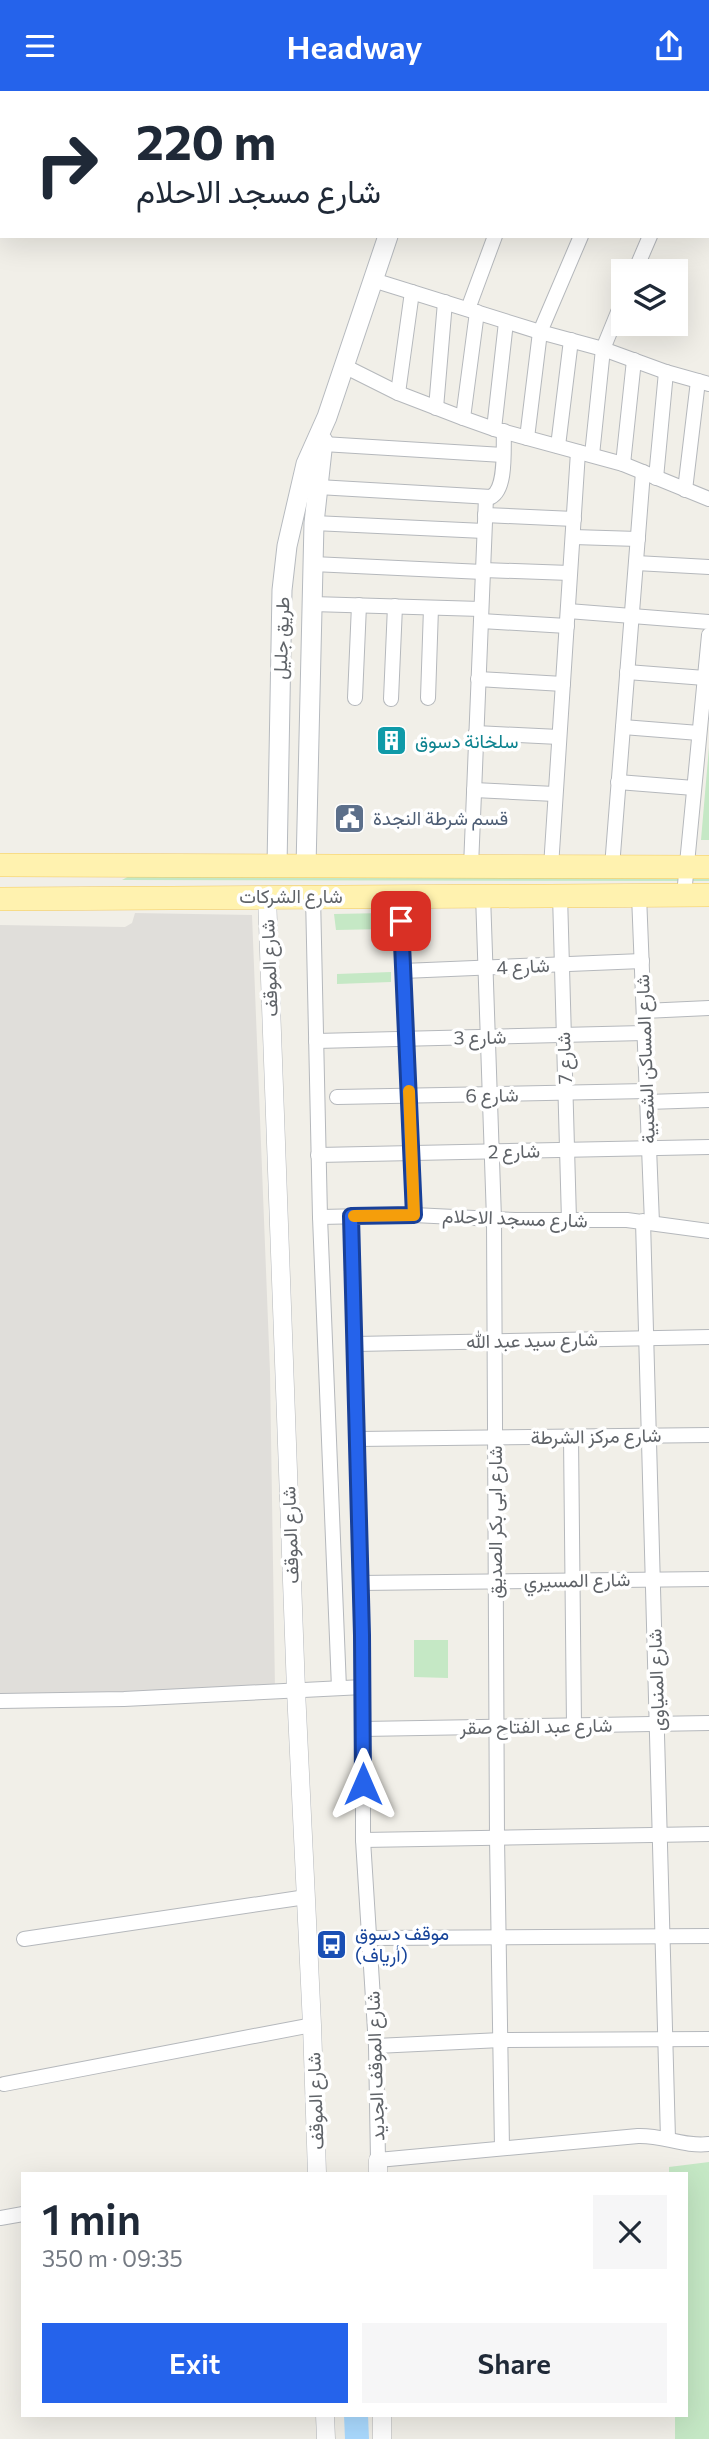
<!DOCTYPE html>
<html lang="en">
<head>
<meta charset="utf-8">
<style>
  :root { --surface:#fff; --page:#f6f6f7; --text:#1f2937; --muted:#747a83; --accent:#2563eb }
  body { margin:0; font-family:Commissioner,Vazirmatn,sans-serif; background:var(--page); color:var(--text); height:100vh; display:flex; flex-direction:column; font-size:26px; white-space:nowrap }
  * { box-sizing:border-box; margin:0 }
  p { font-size:23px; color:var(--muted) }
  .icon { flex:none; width:38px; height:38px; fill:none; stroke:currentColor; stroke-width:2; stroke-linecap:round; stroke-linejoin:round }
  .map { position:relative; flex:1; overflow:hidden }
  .sheet { position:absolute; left:21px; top:2081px; width:667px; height:245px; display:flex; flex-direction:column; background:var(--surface); border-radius:0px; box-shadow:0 7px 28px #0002 }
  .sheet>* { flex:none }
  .top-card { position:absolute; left:0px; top:0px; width:710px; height:147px; box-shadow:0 7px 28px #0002; background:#fff; color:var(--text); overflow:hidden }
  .controls { position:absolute; left:611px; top:168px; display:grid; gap:14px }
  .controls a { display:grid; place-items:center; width:77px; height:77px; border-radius:0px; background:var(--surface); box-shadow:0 7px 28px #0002; font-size:35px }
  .pin { position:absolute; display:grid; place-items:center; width:60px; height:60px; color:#fff; margin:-30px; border-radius:14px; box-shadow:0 4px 10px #0006 }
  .me { position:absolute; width:77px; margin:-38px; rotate:0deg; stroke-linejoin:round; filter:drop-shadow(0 0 5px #0008) }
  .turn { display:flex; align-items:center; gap:24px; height:147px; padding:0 21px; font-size:32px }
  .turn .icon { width:91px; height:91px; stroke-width:2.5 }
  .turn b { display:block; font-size:49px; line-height:60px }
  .round { display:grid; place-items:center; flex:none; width:74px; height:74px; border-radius:0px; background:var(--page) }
  .headline { display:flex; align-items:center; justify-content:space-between; height:119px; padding:0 21px }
  h1 { font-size:42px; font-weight:600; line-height:52px }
  .primary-button { display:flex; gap:14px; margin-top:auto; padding:14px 21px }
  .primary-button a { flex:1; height:80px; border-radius:0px; background:var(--accent); color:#fff; font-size:28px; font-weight:600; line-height:80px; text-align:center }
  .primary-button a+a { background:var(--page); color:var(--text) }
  header { display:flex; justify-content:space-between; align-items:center; height:91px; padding:0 21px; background:var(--accent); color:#fff; font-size:32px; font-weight:600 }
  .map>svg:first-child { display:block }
  .industrial { fill:#e0deda }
  .green { fill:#c5e8c5 }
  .water { fill:#aadaff }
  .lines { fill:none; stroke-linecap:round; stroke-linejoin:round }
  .minor-casing { stroke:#b5b8bc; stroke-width:16 }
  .tertiary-casing { stroke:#b5b8bc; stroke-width:19 }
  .secondary-casing { stroke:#b6babf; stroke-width:21 }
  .primary-casing { stroke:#f2c960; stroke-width:24 }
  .minor { stroke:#fff; stroke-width:14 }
  .tertiary { stroke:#fff; stroke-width:18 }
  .secondary { stroke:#fff; stroke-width:19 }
  .primary { stroke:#fff2af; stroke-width:23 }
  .route-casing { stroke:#184099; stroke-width:18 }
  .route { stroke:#2563eb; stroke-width:12 }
  .slow { stroke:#f59e0b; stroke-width:12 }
  .labels { text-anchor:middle; stroke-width:7; stroke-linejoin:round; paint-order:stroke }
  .street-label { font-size:19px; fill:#5f6368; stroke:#fff }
  .culture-label { font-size:19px; fill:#0d838f; stroke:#fff; text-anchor:start }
  .service-label { font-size:19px; fill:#4e5e75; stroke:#fff; text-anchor:start }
  .transit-label { font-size:19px; fill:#164399; stroke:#fff; text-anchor:start }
</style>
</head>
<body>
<header><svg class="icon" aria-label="menu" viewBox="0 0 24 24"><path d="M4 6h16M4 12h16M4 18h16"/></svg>Headway<svg class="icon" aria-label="share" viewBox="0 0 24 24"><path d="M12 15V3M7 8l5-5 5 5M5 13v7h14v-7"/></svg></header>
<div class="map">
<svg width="709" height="2348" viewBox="0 0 709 2348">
  <rect width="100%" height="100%" fill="#f1efe8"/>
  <path class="industrial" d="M135 822 252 824 270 1281 275 1598 0 1605V834L125 836 132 832Z"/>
  <g class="green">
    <path d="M709 656V749H701Z"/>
    <path d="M131 784 709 785V790L122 789Z"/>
    <path d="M385 822V838L336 839 334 823Z"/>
    <path d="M391 881V891L337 893V883Z"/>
    <path d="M414 1549H448V1587L414 1586Z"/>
    <path d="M709 2071V2348H675V2324H686V2082H669V2076Z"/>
  </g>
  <path class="water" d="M344 2324H368L369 2348H345Z"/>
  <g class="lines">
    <defs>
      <g id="minor">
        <path d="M12 2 13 0"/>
        <path d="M642 2V0"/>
        <path d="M709 11V10"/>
        <path d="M0 35 2 30"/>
        <path d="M635 180 650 145"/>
        <path d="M373 189 540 241 603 258 666 281 709 293"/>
        <path d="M468 218 495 145"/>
        <path d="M344 275 398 302 463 327 494 338 623 373 709 408"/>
        <path d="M398 302 412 201"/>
        <path d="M436 317 445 211"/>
        <path d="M463 327 477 221"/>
        <path d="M494 338 506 231"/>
        <path d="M527 347 540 241 581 145"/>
        <path d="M323 353 503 364"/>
        <path d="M558 355 571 249"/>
        <path d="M592 364 603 258 623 209"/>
        <path d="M623 373 634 269"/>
        <path d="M656 387 666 281"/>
        <path d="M318 396 491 406C507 398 503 357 504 340"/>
        <path d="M685 399 698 290"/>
        <path d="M485 424 574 428"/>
        <path d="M314 432 484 440"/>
        <path d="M573 446 638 448"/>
        <path d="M636 472 709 476"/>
        <path d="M313 473 483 481"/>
        <path d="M483 479 570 482"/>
        <path d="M312 513 481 518"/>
        <path d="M568 520 709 531"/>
        <path d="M481 530 567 535"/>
        <path d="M627 581 705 587"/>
        <path d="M478 588 563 593"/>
        <path d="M355 607 359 514"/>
        <path d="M428 607 431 517"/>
        <path d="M391 608 395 515"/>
        <path d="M623 636 699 642"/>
        <path d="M476 642 559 646"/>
        <path d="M618 691 694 697"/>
        <path d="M474 699 555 703"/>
        <path d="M471 776 486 406"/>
        <path d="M551 776 578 361"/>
        <path d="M612 776 643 381"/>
        <path d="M483 804 494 1128 497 1747 502 2057"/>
        <path d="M560 804 569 1129"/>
        <path d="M639 804 652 1132"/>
        <path d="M684 804 709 544"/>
        <path d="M313 805 320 1126 339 1597"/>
        <path d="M400 805 414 1124"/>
        <path d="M403 880 642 870"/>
        <path d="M644 920 709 917"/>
        <path d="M316 950 644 942"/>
        <path d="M337 1006 647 1000"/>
        <path d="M647 1011 709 1009"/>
        <path d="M318 1064 709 1056"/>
        <path d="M351 1125 363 1596V1749L376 1955 378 2069 638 2045C663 2044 684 2056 709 2053"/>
        <path d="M320 1126 414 1124 515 1129H627L709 1140"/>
        <path d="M643 1130 668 2048"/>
        <path d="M355 1253 709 1246"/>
        <path d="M571 1346 574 1635"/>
        <path d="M357 1348 709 1344"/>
        <path d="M360 1492 709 1488"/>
        <path d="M0 1610 124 1608 363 1596"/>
        <path d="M362 1638 709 1632"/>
        <path d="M363 1749 709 1743"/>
        <path d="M369 1847 709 1845"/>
        <path d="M24 1848 306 1806"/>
        <path d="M376 1955 501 1949 709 1948"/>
        <path d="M4 1993 312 1934"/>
        <path d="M0 2127 23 2123"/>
      </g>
      <g id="tertiary">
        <path d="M267 805 296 1599 312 1934 317 2082"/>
        <path d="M378 2069V2082"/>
        <path d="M325 2324 326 2348"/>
        <path d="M382 2324V2348"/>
      </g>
      <g id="secondary">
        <path d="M437 2 438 0"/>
        <path d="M277 775 282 499 287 455 306 373 327 326 388 145"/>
        <path d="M306 776 314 432 323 350"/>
      </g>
      <g id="primary">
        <path d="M0 774 709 776"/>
        <path d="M0 808 709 804"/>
      </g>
    </defs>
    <use href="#minor" class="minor-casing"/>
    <use href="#tertiary" class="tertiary-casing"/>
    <use href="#secondary" class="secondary-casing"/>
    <use href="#primary" class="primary-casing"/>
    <use href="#minor" class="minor"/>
    <use href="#tertiary" class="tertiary"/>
    <use href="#secondary" class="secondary"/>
    <use href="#primary" class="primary"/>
  </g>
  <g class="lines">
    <defs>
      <path id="route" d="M363 1693 362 1544 351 1125 414 1124 401 830"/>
    </defs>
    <use href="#route" class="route-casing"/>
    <use href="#route" class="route"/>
    <path class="slow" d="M354 1125 414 1124 409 1000"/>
  </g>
  <defs>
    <symbol id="building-square" viewBox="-11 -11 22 22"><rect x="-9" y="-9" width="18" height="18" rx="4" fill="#0f9aa8" stroke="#fff"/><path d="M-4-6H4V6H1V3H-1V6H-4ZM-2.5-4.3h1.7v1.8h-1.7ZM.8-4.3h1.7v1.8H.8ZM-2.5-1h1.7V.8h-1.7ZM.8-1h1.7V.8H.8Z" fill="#fff"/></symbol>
    <symbol id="civic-square" viewBox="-11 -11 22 22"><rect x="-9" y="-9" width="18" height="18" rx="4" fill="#5c6f8a" stroke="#fff"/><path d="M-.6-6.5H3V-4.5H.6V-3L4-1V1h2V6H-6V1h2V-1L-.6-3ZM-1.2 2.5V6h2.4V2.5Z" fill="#fff"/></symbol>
    <symbol id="bus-square" viewBox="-11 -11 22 22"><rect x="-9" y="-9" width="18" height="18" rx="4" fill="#1a4fb4" stroke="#fff"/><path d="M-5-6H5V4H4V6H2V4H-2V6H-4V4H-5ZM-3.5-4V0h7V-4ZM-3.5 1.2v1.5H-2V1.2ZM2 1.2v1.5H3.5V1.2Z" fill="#fff"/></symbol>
  </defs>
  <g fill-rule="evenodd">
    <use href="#building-square" x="374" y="632" width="35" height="35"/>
    <use href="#civic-square" x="332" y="710" width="35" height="35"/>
    <use href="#bus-square" x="314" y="1836" width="35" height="35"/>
  </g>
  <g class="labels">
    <g class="street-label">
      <text transform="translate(281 547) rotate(-88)" y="7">طريق جليل</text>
      <text x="291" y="812">شارع الشركات</text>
      <text transform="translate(523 875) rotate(-3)" y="7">شارع 4</text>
      <text transform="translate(269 877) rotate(-92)" y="7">شارع الموقف</text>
      <text transform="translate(480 946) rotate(-1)" y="7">شارع 3</text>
      <text transform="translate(564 967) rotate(-92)" y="7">شارع 7</text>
      <text transform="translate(645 968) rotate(-92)" y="7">شارع المساكن الشعبية</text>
      <text transform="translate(492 1004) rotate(-1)" y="7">شارع 6</text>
      <text transform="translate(514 1060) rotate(-1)" y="7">شارع 2</text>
      <text transform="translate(515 1127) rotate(2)" y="7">شارع مسجد الاحلام</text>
      <text transform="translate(532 1249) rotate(-1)" y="7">شارع سيد عبد الله</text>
      <text transform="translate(596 1345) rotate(-1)" y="7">شارع مركز الشرطة</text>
      <text transform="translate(495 1431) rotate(-90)" y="7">شارع ابى بكر الصديق</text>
      <text transform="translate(290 1444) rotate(-92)" y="7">شارع الموقف</text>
      <text transform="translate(577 1489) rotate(-1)" y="7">شارع المسيري</text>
      <text transform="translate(656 1589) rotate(-92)" y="7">شارع المنياوى</text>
      <text transform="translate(536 1635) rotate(-1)" y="7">شارع عبد الفتاح صقر</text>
      <text transform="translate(375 1975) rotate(-92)" y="7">شارع الموقف الجديد</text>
      <text transform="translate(315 2010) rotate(-92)" y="7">شارع الموقف</text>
    </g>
    <g class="culture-label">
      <text x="415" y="657">سلخانة دسوق</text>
    </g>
    <g class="service-label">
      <text x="373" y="734">قسم شرطة النجدة</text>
    </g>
    <g class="transit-label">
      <text x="355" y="1849">موقف دسوق<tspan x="355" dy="22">(أرياف)</tspan></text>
    </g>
  </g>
</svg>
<div class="controls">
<a><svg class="icon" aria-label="layers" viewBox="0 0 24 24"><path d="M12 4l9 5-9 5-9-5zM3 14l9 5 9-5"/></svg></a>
</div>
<div class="pin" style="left:401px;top:830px;background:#d93025"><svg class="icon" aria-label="arrive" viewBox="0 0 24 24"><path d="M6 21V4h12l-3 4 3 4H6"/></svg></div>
<svg class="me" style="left:363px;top:1693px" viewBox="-20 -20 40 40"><path d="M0-17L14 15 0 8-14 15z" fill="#2563eb" stroke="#fff" stroke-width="4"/></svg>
<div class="top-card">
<div class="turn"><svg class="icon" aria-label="right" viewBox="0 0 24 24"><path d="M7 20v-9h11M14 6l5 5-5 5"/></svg><div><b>220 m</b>شارع مسجد الاحلام</div></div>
</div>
<section class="sheet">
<div class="headline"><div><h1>1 min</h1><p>350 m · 09:35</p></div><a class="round"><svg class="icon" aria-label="close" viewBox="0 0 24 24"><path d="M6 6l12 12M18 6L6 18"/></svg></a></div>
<div class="primary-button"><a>Exit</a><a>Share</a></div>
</section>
</div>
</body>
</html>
